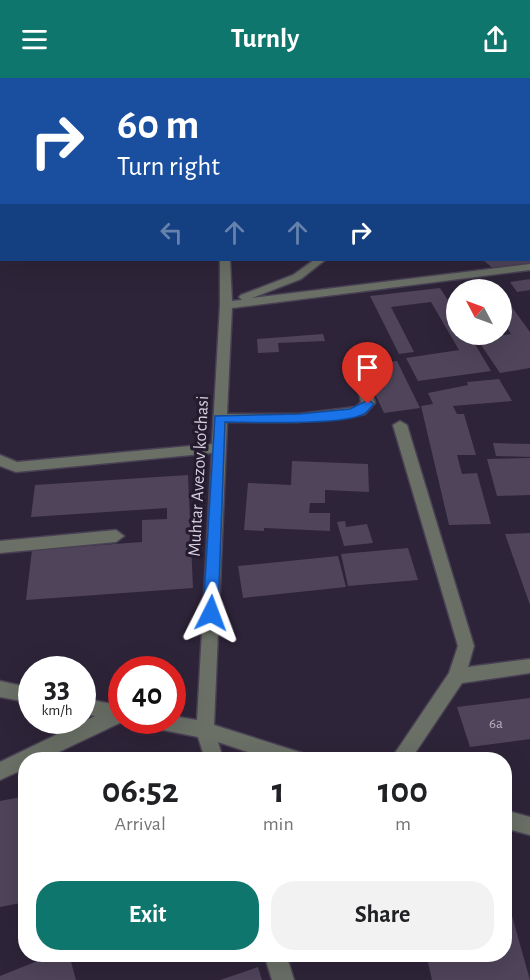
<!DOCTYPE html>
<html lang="en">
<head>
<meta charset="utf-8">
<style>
  :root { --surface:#fff; --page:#f2f2f2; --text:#202124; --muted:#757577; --accent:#0f766e }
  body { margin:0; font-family:"Alegreya Sans",sans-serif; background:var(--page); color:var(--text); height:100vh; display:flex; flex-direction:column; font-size:22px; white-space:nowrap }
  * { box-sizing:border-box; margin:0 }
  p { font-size:20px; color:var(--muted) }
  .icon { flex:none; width:33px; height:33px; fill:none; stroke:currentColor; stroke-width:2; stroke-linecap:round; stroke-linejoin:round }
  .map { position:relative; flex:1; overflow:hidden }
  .drawer { position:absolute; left:18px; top:674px; width:494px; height:210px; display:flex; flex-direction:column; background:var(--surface); border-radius:24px; box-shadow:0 6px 24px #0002 }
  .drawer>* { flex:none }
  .guide { position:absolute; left:0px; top:0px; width:531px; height:183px; box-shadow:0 6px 24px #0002; background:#1a4fa0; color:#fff; overflow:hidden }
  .needle { width:39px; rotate:311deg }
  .buttons { position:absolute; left:446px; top:201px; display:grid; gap:12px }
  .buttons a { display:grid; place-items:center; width:66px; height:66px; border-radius:50%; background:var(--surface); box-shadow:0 6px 24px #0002; font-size:30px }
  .speed { position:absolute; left:18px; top:578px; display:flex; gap:12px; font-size:30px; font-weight:700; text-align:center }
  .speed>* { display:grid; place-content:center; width:78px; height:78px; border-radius:50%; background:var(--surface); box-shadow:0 6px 24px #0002; line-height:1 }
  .speed small { font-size:15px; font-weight:400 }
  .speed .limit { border:9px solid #d22; background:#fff; color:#111 }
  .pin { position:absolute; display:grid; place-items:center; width:51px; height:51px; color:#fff; margin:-62px -26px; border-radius:50% 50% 50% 0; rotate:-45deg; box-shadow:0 0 6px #0007 }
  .pin .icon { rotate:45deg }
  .me { position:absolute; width:66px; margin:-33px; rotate:3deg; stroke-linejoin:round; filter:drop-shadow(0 0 4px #0008) }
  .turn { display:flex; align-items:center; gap:21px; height:126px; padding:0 18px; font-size:27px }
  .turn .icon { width:78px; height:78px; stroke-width:2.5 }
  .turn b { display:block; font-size:42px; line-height:51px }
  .lanes { display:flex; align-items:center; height:57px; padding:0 18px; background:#0003; justify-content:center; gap:30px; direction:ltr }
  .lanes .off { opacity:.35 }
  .eta { display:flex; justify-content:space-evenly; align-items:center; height:102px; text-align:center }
  .eta b { font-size:36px; font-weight:700; line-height:42px }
  .button { display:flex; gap:12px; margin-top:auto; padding:12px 18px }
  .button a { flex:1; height:69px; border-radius:24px; background:var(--accent); color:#fff; font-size:24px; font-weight:700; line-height:69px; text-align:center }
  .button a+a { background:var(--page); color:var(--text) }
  header { display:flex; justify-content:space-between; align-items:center; height:78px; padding:0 18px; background:var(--accent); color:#fff; font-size:27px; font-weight:700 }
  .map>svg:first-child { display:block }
  .building { fill:#4f445a }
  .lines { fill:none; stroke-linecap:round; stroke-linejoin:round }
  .minor-casing { stroke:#494054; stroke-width:3 }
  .minor { fill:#6a7066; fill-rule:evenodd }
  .route { fill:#1a73e8; stroke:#114b97; stroke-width:1.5 }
  .labels { text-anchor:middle; stroke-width:6; stroke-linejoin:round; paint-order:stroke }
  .number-label { font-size:15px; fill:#b6aebe }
  .street-label { font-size:18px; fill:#d8d2df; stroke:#241b2e }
</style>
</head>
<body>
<header><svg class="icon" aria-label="menu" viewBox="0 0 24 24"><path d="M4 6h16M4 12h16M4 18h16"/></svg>Turnly<svg class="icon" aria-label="share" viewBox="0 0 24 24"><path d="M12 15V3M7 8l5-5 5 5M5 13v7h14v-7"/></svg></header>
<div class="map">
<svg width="530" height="902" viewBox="0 0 530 902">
  <rect width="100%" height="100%" fill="#2e2439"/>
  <g class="building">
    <path d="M483 182H530V186L494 191Z"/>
    <path d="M530 201V212L517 214 510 204Z"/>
    <path d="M484 206 487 212H459L457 209Z"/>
    <path d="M440 210 456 235V256H469L491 293 418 303 406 280 459 272 431 224 391 229 414 274 399 276 370 218Z"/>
    <path d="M501 214 530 254V290L500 295 477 261 511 256 501 241Z"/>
    <path d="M323 256 325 263 278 265 279 274 258 275 257 261Z"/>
    <path d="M397 283 420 330 384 335 362 288Z"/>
    <path d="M499 301 512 323 453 328 457 336H464L476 377H457L462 396 477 395 491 446 449 447 421 328 433 326 428 315 468 307 467 304Z"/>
    <path d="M493 365 530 366V379L496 378Z"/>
    <path d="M530 380V417L497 418 487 381Z"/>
    <path d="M292 383 368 386 369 414 325 412V425H310L309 435H330V453L264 450V453L244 452 248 405 291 407Z"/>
    <path d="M188 397 193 510 26 522 32 472 142 464V442L167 441V430L31 439 35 407Z"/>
    <path d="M345 443 346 449 367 446 373 465 344 468 337 444Z"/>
    <path d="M530 455V527L505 456Z"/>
    <path d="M408 470 418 502 348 508 341 476Z"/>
    <path d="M338 478 346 509 243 520 238 488Z"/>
    <path d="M530 620V661L470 669 457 629Z"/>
    <path d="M26 718V824L0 829V723Z"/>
    <path d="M505 813 530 902H432L426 876H504Z"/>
    <path d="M55 876H69L76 902H0V898Z"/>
    <path d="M258 889 262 902H220Z"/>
  </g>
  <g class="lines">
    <defs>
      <g id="minor">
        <rect x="192" y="0" width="8" height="2"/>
        <rect x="311" y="0" width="8" height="2"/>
        <path d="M220 182H230L232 223 242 222 239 219 241 217 293 197 314 182H325L301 201 252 220 530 186V192L232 230 227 336H299L356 329 361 324 353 288 359 284 365 288 375 325 365 336 360 337 299 344H227L214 647 302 675 304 681H269L218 664 223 681H205L198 659 153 650 147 648 144 642H172V638L197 642 212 375 16 394 0 388V377L17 384 212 366 220 227Z"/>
        <path d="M400 343 407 347 474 568 468 589 530 581V595L462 605 411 681H391L449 595 458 568 393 347Z"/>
        <path d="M116 452 124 458 116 464 0 475V463Z"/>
        <path d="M0 603 32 610V625L0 619Z"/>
        <path d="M82 620 122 628V642H126L44 681H26V690L0 702V684L95 638 82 636Z"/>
        <path d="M504 732 530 739V757L504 750Z"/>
        <path d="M264 876H286L294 902H272Z"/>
      </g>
    </defs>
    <use href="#minor" class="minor-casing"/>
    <use href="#minor" class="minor"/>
  </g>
  <path class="route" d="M368 322 374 326C371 329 368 334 364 336 341 348 254 344 225 344L218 535 211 541 205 539 203 535 215 338 299 336 350 331Z"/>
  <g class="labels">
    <g class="number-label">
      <text x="496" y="650">6а</text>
    </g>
    <g class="street-label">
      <text transform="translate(198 398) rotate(-87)" y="6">Muhtar Avezov ko'chasi</text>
    </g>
  </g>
</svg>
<div class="buttons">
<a><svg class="needle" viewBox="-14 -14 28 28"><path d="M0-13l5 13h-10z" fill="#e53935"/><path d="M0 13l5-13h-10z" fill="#757577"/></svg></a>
</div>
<div class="speed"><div>33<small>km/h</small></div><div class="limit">40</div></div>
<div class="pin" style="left:368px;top:326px;background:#d93025"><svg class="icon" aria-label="arrive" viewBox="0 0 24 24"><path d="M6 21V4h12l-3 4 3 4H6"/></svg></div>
<svg class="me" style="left:211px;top:535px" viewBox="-20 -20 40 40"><path d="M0-17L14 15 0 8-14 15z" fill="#1a73e8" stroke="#fff" stroke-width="4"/></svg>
<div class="guide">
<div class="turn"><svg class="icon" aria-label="right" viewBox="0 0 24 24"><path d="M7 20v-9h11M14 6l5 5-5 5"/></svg><div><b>60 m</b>Turn right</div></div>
<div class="lanes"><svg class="icon off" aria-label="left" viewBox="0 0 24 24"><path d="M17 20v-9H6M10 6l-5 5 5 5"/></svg><svg class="icon off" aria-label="ahead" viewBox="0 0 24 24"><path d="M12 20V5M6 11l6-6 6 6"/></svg><svg class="icon off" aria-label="ahead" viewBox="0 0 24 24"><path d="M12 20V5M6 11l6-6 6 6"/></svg><svg class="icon" aria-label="right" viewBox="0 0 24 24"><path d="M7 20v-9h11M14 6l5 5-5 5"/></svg></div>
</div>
<section class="drawer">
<div class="eta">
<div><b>06:52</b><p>Arrival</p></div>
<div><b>1</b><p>min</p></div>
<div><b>100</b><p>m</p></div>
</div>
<div class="button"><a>Exit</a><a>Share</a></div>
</section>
</div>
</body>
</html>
